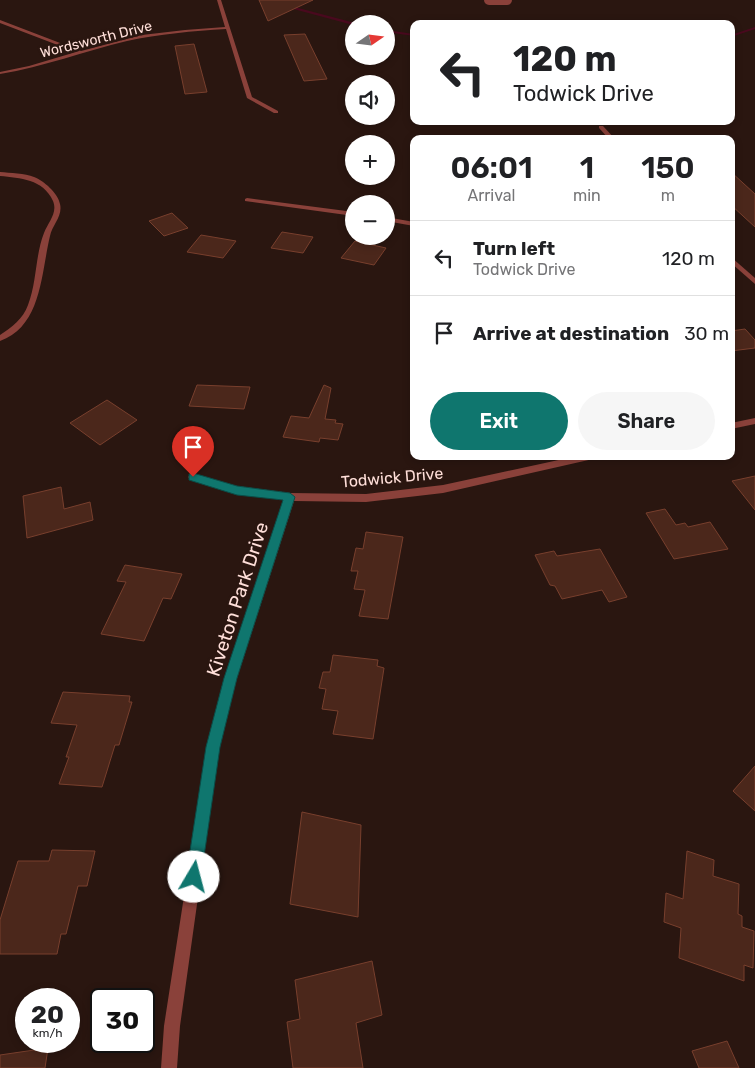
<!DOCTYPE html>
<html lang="en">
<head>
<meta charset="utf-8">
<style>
  :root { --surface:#fff; --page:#f6f6f6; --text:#202124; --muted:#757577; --line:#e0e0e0; --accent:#0f766e }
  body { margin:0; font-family:Rubik,sans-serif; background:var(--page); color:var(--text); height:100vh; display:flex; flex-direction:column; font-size:19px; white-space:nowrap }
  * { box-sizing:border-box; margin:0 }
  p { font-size:16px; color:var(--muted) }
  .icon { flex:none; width:28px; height:28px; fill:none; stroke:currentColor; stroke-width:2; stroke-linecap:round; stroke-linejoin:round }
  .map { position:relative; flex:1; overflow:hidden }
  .side { position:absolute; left:410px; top:135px; width:325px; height:325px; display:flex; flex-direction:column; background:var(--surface); border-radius:10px; box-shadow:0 2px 8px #0003 }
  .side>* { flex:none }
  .guide { position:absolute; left:410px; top:20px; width:325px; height:105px; border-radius:10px; box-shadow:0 2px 8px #0003; background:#fff; color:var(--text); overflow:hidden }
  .needle { width:32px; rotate:76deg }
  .fabs { position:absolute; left:345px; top:15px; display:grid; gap:10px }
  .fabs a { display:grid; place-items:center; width:50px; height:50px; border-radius:50%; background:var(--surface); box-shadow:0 2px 8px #0003; font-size:25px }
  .speed { position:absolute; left:15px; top:988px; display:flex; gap:10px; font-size:25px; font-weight:700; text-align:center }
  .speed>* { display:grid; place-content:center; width:65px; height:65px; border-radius:50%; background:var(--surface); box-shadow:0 2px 8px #0003; line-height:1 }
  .speed small { font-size:12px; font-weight:400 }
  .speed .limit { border:2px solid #111; border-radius:8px; background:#fff; color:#111 }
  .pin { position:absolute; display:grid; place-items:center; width:42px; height:42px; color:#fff; margin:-51px -21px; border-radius:50% 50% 50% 0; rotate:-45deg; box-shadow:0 0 5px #0007 }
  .pin .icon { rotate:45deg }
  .me { position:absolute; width:55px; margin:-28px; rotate:8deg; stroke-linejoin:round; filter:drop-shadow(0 0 4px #0008) }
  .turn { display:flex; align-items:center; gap:18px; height:105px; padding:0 20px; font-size:22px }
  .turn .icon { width:65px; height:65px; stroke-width:2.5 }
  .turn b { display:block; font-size:35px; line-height:42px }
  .eta { display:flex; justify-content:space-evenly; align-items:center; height:85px; text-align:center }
  .eta b { font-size:30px; font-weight:600; line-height:35px }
  .button { display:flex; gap:10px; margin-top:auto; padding:10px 20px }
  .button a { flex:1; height:58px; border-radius:30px; background:var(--accent); color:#fff; font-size:20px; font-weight:600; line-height:58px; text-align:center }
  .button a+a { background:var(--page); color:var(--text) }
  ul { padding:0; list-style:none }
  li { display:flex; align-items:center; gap:15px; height:75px; padding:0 20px; border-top:1px solid var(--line) }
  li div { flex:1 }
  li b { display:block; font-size:19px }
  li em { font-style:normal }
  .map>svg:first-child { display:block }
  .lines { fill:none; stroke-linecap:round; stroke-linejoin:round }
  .stream { fill:#49091e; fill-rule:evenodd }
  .building { fill:#4b271b; stroke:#783f2d }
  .lane { stroke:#8a413a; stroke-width:10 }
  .street { fill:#8a413a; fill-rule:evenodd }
  .route { fill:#0f766e; stroke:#0a4d48 }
  .labels { text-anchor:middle; stroke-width:5; stroke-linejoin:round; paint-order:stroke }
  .far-street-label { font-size:14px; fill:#ffdfd9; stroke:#2a1610 }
  .street-label { font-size:16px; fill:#ffdfd9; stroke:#2a1610 }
  .near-street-label { font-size:19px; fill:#ffdfd9; stroke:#2a1610 }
</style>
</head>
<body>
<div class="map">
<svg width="755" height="1068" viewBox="0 0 755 1068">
  <rect width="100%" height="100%" fill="#2a1610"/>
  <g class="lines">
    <g class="stream">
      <path d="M287 5 355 23V24L353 25 286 7Z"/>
      <path d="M755 27V29L731 37V35Z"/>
      <path d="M386 30 414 34V36L386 32Z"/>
    </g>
  </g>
  <g class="building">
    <path d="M259 0H313L268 21Z"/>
    <path d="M305 34 327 79 304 81 284 35Z"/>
    <path d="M194 44 207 92 185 94 175 46Z"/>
    <path d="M731 172 755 194V227L731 205Z"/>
    <path d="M172 213 188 228 164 236 149 221Z"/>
    <path d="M282 232 313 237 303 253 271 248Z"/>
    <path d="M201 235 236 241 223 258 187 252Z"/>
    <path d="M355 241 386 248 374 265 341 258Z"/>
    <path d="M745 329 755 340V348L731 351V331Z"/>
    <path d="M197 385 250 387 244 409 189 406Z"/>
    <path d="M324 385 331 388 325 419 336 420 335 423 343 424 338 440 320 438 319 442 283 437 291 416 309 418Z"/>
    <path d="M107 400 137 420 100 445 70 423Z"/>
    <path d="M755 476V510L732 481Z"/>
    <path d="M61 487 64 509 90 502 93 520 27 538 23 496Z"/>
    <path d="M665 509 676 525 685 523 688 527 710 522 728 549 674 559 646 513Z"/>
    <path d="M366 532 403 537 388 619 359 616 365 590 354 589 358 571H351L356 548 363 549Z"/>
    <path d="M600 549 627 597 609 602 602 590 562 599 555 586 550 585 535 555 554 551 557 556Z"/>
    <path d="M125 565 182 574 171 599 163 598 144 641 101 634 126 582 117 581Z"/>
    <path d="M333 655 378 660 377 666 384 668 373 739 333 734 338 711 322 709 326 689 319 688 323 672H330Z"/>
    <path d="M63 692 130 696 129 702H132L119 745H115L102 787 59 784 69 757H66L77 725 51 723Z"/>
    <path d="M755 766V811L733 791Z"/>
    <path d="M302 812 361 825 358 917 290 904Z"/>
    <path d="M52 850 95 851 87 886H78L66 934H61L57 954H0V920L18 861H49Z"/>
    <path d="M687 851 714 860 713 876 739 884 738 914 742 916V927L754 931 753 968 744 965V981L679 958 681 928 664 922 666 893 683 899Z"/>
    <path d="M372 961 382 1015 356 1023 363 1068H293L287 1022 300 1019 295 980Z"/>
    <path d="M727 1041 739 1068H699L692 1051Z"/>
    <path d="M48 1048 45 1068H0V1055Z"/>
  </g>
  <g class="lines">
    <path class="lane" d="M489 0H507"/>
    <g class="street">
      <path d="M217 0H221L252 97 278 111V113H274L247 98 226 29C193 31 159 34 127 41 84 51 44 67 0 74V72L29 66 76 52 0 23V20L81 51 142 35 185 30 225 27Z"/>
      <path d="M599 126H603L615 139H609L599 128Z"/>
      <path d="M0 172C10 173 25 173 34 177 44 181 58 193 60 204 63 216 52 225 50 236 41 273 42 326 0 341V335C12 327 23 319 28 305 37 282 35 256 44 233 48 222 58 213 53 201 43 179 20 178 0 176Z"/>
      <path d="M247 198 354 212V216L245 201V199Z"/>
      <path d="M386 217 414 222V226L386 221Z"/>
      <path d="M731 257 755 278V284L731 263Z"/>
      <path d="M755 418V424L731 429V423Z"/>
      <path d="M577 456H597L593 459 443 493 366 502 294 501 237 678 219 747 180 1026 177 1068H161L164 1026 207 747 225 678 284 500 237 494 190 479 188 477 190 475 193 474 237 486 290 493 366 494 443 485Z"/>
    </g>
  </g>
  <path class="route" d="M193 473 237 486 290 493 295 497 237 678 220 747 201 877 199 883 194 885 188 883 186 877 206 747 224 678 283 500 237 495 189 480V474Z"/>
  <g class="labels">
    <g class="far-street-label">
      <text transform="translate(96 39) rotate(-14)" y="5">Wordsworth Drive</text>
    </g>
    <g class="street-label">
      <text transform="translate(392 477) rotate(-5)" y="6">Todwick Drive</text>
    </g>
    <g class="near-street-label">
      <text transform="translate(237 599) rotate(-72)" y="7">Kiveton Park Drive</text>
    </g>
  </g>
</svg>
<div class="fabs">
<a><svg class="needle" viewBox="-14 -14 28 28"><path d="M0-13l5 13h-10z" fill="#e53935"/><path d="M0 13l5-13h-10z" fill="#757577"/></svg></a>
<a><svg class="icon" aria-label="sound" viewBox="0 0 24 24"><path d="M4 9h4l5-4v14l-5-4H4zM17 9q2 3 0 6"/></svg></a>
<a>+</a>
<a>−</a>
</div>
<div class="speed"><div>20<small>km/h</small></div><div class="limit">30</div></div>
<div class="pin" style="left:193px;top:477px;background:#d93025"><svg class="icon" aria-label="arrive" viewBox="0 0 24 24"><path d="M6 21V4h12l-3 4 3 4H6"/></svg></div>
<svg class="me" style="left:194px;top:877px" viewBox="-20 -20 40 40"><circle r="19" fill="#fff"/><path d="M0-13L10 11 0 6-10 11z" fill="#0f766e"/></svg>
<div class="guide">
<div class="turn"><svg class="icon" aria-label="left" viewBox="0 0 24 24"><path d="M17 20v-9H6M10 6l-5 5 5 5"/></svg><div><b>120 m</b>Todwick Drive</div></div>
</div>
<section class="side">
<div class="eta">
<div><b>06:01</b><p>Arrival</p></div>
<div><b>1</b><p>min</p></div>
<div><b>150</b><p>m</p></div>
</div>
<ul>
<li><svg class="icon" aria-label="left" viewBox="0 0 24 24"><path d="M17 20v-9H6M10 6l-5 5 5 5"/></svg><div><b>Turn left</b><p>Todwick Drive</p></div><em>120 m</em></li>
<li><svg class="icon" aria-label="arrive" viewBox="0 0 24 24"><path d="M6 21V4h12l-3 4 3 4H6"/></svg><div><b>Arrive at destination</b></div><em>30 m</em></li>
</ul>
<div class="button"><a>Exit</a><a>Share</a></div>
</section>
</div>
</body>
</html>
